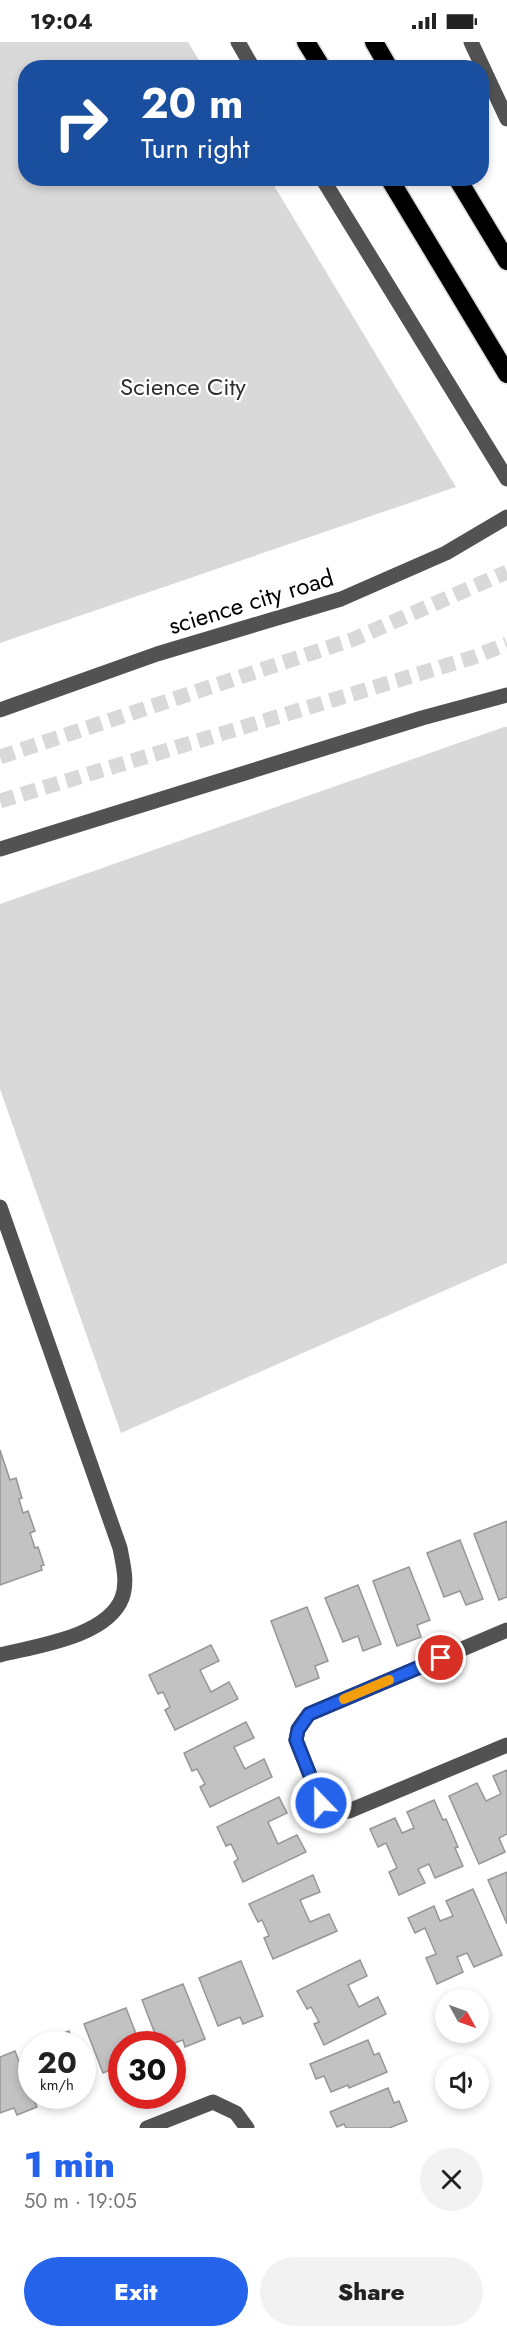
<!DOCTYPE html>
<html lang="en">
<head>
<meta charset="utf-8">
<style>
  :root { --surface:#fff; --page:#f2f2f2; --text:#222; --muted:#767676; --accent:#2563eb }
  body { margin:0; font-family:Jost,sans-serif; background:var(--page); color:var(--text); height:100vh; display:flex; flex-direction:column; font-size:22px; white-space:nowrap }
  * { box-sizing:border-box; margin:0 }
  p { font-size:20px; color:var(--muted) }
  .icon { flex:none; width:33px; height:33px; fill:none; stroke:currentColor; stroke-width:2; stroke-linecap:round; stroke-linejoin:round }
  .map { position:relative; height:2086px; overflow:hidden }
  .panel { display:flex; flex-direction:column; background:var(--surface); flex:1 }
  .panel>* { flex:none }
  .hud { position:absolute; left:18px; top:18px; width:471px; height:126px; border-radius:24px; box-shadow:0 3px 9px #0003; background:#1a4fa0; color:#fff; overflow:hidden }
  .needle { width:39px; rotate:130deg }
  .tools { position:absolute; left:435px; top:1947px; display:grid; gap:12px }
  .tools a { display:grid; place-items:center; width:54px; height:54px; border-radius:50%; background:var(--surface); box-shadow:0 3px 9px #0003; font-size:30px }
  .speed { position:absolute; left:18px; top:1989px; display:flex; gap:12px; font-size:30px; font-weight:700; text-align:center }
  .speed>* { display:grid; place-content:center; width:78px; height:78px; border-radius:50%; background:var(--surface); box-shadow:0 3px 9px #0003; line-height:1 }
  .speed small { font-size:15px; font-weight:400 }
  .speed .limit { border:9px solid #d22; background:#fff; color:#111 }
  .pin { position:absolute; display:grid; place-items:center; width:51px; height:51px; color:#fff; margin:-26px; border:3px solid #fff; border-radius:50%; box-shadow:0 2px 6px #0007 }
  .me { position:absolute; width:66px; margin:-33px; rotate:338deg; stroke-linejoin:round; filter:drop-shadow(0 0 4px #0008) }
  .turn { display:flex; align-items:center; gap:21px; height:126px; padding:0 24px; font-size:27px }
  .turn .icon { width:78px; height:78px; stroke-width:2.5 }
  .turn b { display:block; font-size:42px; line-height:51px }
  .round { display:grid; place-items:center; flex:none; width:63px; height:63px; border-radius:32px; background:var(--page) }
  .headline { display:flex; align-items:center; justify-content:space-between; height:102px; padding:0 24px }
  h1 { font-size:36px; font-weight:800; line-height:45px; color:var(--accent) }
  .primary-button { display:flex; gap:12px; margin-top:auto; padding:12px 24px }
  .primary-button a { flex:1; height:69px; border-radius:36px; background:var(--accent); color:#fff; font-size:24px; font-weight:800; line-height:69px; text-align:center }
  .primary-button a+a { background:var(--page); color:var(--text) }
  .status { display:flex; justify-content:space-between; align-items:center; height:42px; padding:0 30px; background:var(--surface); direction:ltr }
  .status svg { height:16px; fill:currentColor }
  .map>svg:first-child { display:block }
  .green { fill:#d9d9d9 }
  .building { fill:#c2c2c2; stroke:#969696; stroke-width:1.5 }
  .lines { fill:none; stroke-linecap:round; stroke-linejoin:round }
  .major-tunnel { stroke:#d9d9d9; stroke-width:15; stroke-dasharray:15 8; stroke-linecap:butt }
  .highway-casing { stroke:#dbdbdb; stroke-width:21 }
  .minor { stroke:#525252; stroke-width:15 }
  .highway { stroke:#000; stroke-width:18 }
  .route-casing { stroke:#184099; stroke-width:15 }
  .route { stroke:#2563eb; stroke-width:10 }
  .slow { stroke:#f59e0b; stroke-width:10 }
  .labels { text-anchor:middle; stroke-width:4.5; stroke-linejoin:round; paint-order:stroke }
  .park-label { font-size:24px; fill:#303030; stroke:#fff }
  .street-label { font-size:24px; fill:#000; stroke:#fff }
</style>
</head>
<body>
<div class="status"><b>19:04</b><svg viewBox="0 0 49 12"><path d="M0 12V9h3v3zM5 12V6h3v6zM10 12V3h3v9zM15 12V0h3v12zM26 1h20v11H26zM47 4h2v5h-2z"/></svg></div>
<div class="map">
<svg width="507" height="2086" viewBox="0 0 507 2086">
  <rect width="100%" height="100%" fill="#fff"/>
  <g class="green">
    <path d="M0 0H188L203 25 26 26V136L270 137 456 445 0 601Z"/>
    <path d="M504 685H507V1221L121 1391 0 1047V862Z"/>
  </g>
  <g class="building">
    <path d="M0 1408 10 1438 16 1436 22 1456 19 1457 23 1471 28 1469 35 1489 30 1491 35 1506 38 1505 44 1523 41 1524 42 1528 0 1543Z"/>
    <path d="M507 1479V1555L499 1558 474 1492Z"/>
    <path d="M460 1498 483 1557 466 1563 460 1549 444 1555 427 1511Z"/>
    <path d="M409 1525 430 1578 417 1583 421 1595 397 1604 373 1539Z"/>
    <path d="M358 1543 381 1602 363 1609 358 1594 343 1600 325 1556Z"/>
    <path d="M307 1565 328 1619 315 1624 319 1636 296 1645 271 1579Z"/>
    <path d="M211 1603 219 1619 200 1628 211 1650 229 1640 238 1657 175 1688 165 1668 170 1665 163 1650 158 1652 149 1633Z"/>
    <path d="M246 1680 254 1696 234 1705 245 1727 264 1717 272 1735 210 1765 200 1745 205 1742 197 1727 192 1729 184 1711Z"/>
    <path d="M507 1728V1792L499 1796 505 1810 479 1822 449 1754 477 1741 486 1759 501 1752 493 1734Z"/>
    <path d="M279 1755 287 1771 268 1780 278 1802 297 1793 306 1810 243 1840 234 1820 238 1817 231 1802 226 1804 217 1785Z"/>
    <path d="M434 1758 443 1778 446 1777 458 1805 455 1806 463 1824 435 1836 429 1822 418 1827 425 1841 399 1853 389 1830 397 1826 386 1801 378 1805 370 1787 395 1776 402 1791 414 1786 407 1770Z"/>
    <path d="M507 1830V1882L488 1838Z"/>
    <path d="M313 1833 320 1850 300 1858 310 1880 329 1872 337 1889 273 1917 264 1896 269 1894 262 1878 258 1880 249 1862Z"/>
    <path d="M473 1847 502 1913 474 1925 467 1911 457 1915 463 1930 437 1942 426 1916 436 1912 425 1886 415 1891 408 1876 434 1864 440 1879 453 1874 446 1859Z"/>
    <path d="M360 1918 367 1934 348 1943 359 1965 378 1955 386 1972 324 2003 314 1982 319 1980 311 1965 307 1967 297 1949Z"/>
    <path d="M241 1919 263 1974 243 1982 240 1975 218 1984 199 1936Z"/>
    <path d="M183 1942 205 1997 185 2005 183 1998 172 2002H159L142 1958Z"/>
    <path d="M126 1966 140 2002H122V2023L103 2031 84 1982Z"/>
    <path d="M69 1989 74 2002H34Z"/>
    <path d="M368 1998 374 2013 379 2011 387 2030 349 2046 348 2043 331 2050 324 2034 316 2037 310 2022Z"/>
    <path d="M15 2009 37 2065 17 2073 14 2066 0 2071V2015Z"/>
    <path d="M82 2023 91 2044 82 2047Z"/>
    <path d="M388 2046 394 2061 399 2059 407 2079 389 2086H346L344 2082 337 2085 330 2070Z"/>
  </g>
  <g class="lines">
    <g class="major-tunnel">
      <path d="M0 715 354 597 507 530"/>
      <path d="M0 759 471 616 507 602"/>
    </g>
    <defs>
      <g id="highway">
        <path d="M306 0 322 26"/>
        <path d="M374 0 389 26"/>
        <path d="M389 136 507 332"/>
        <path d="M457 136 507 219"/>
      </g>
    </defs>
    <use href="#highway" class="highway-casing"/>
    <g class="minor">
      <path d="M238 0 253 26"/>
      <path d="M471 0 507 77"/>
      <path d="M322 136 507 437"/>
      <path d="M0 668 157 612 341 557 446 511 507 475"/>
      <path d="M0 807 422 676 507 653"/>
      <path d="M0 1165 120 1506C123 1522 128 1540 122 1556 107 1595 35 1604 0 1613"/>
      <path d="M507 1588 309 1672 298 1687 296 1698 321 1761C330 1772 336 1772 349 1769L507 1703"/>
      <path d="M147 2086 213 2060 236 2071 247 2086"/>
    </g>
    <use href="#highway" class="highway"/>
  </g>
  <g class="lines">
    <defs>
      <path id="route" d="M321 1761 296 1698 298 1688 309 1672 441 1616"/>
    </defs>
    <use href="#route" class="route-casing"/>
    <use href="#route" class="route"/>
    <path class="slow" d="M344 1657 389 1638"/>
  </g>
  <g class="labels">
    <g class="park-label">
      <text x="183" y="353">Science City</text>
    </g>
    <g class="street-label">
      <text transform="translate(251 560) rotate(-17)" y="8">science city road</text>
    </g>
  </g>
</svg>
<div class="tools">
<a><svg class="needle" viewBox="-14 -14 28 28"><path d="M0-13l5 13h-10z" fill="#e53935"/><path d="M0 13l5-13h-10z" fill="#767676"/></svg></a>
<a><svg class="icon" aria-label="sound" viewBox="0 0 24 24"><path d="M4 9h4l5-4v14l-5-4H4zM17 9q2 3 0 6"/></svg></a>
</div>
<div class="speed"><div>20<small>km/h</small></div><div class="limit">30</div></div>
<div class="pin" style="left:441px;top:1616px;background:#d93025"><svg class="icon" aria-label="arrive" viewBox="0 0 24 24"><path d="M6 21V4h12l-3 4 3 4H6"/></svg></div>
<svg class="me" style="left:321px;top:1761px" viewBox="-20 -20 40 40"><circle r="17" fill="#2563eb" stroke="#fff" stroke-width="3"/><path d="M0-11L8 9 0 5-8 9z" fill="#fff"/></svg>
<div class="hud">
<div class="turn"><svg class="icon" aria-label="right" viewBox="0 0 24 24"><path d="M7 20v-9h11M14 6l5 5-5 5"/></svg><div><b>20 m</b>Turn right</div></div>
</div>
</div>
<section class="panel">
<div class="headline"><div><h1>1 min</h1><p>50 m · 19:05</p></div><a class="round"><svg class="icon" aria-label="close" viewBox="0 0 24 24"><path d="M6 6l12 12M18 6L6 18"/></svg></a></div>
<div class="primary-button"><a>Exit</a><a>Share</a></div>
</section>
</body>
</html>
